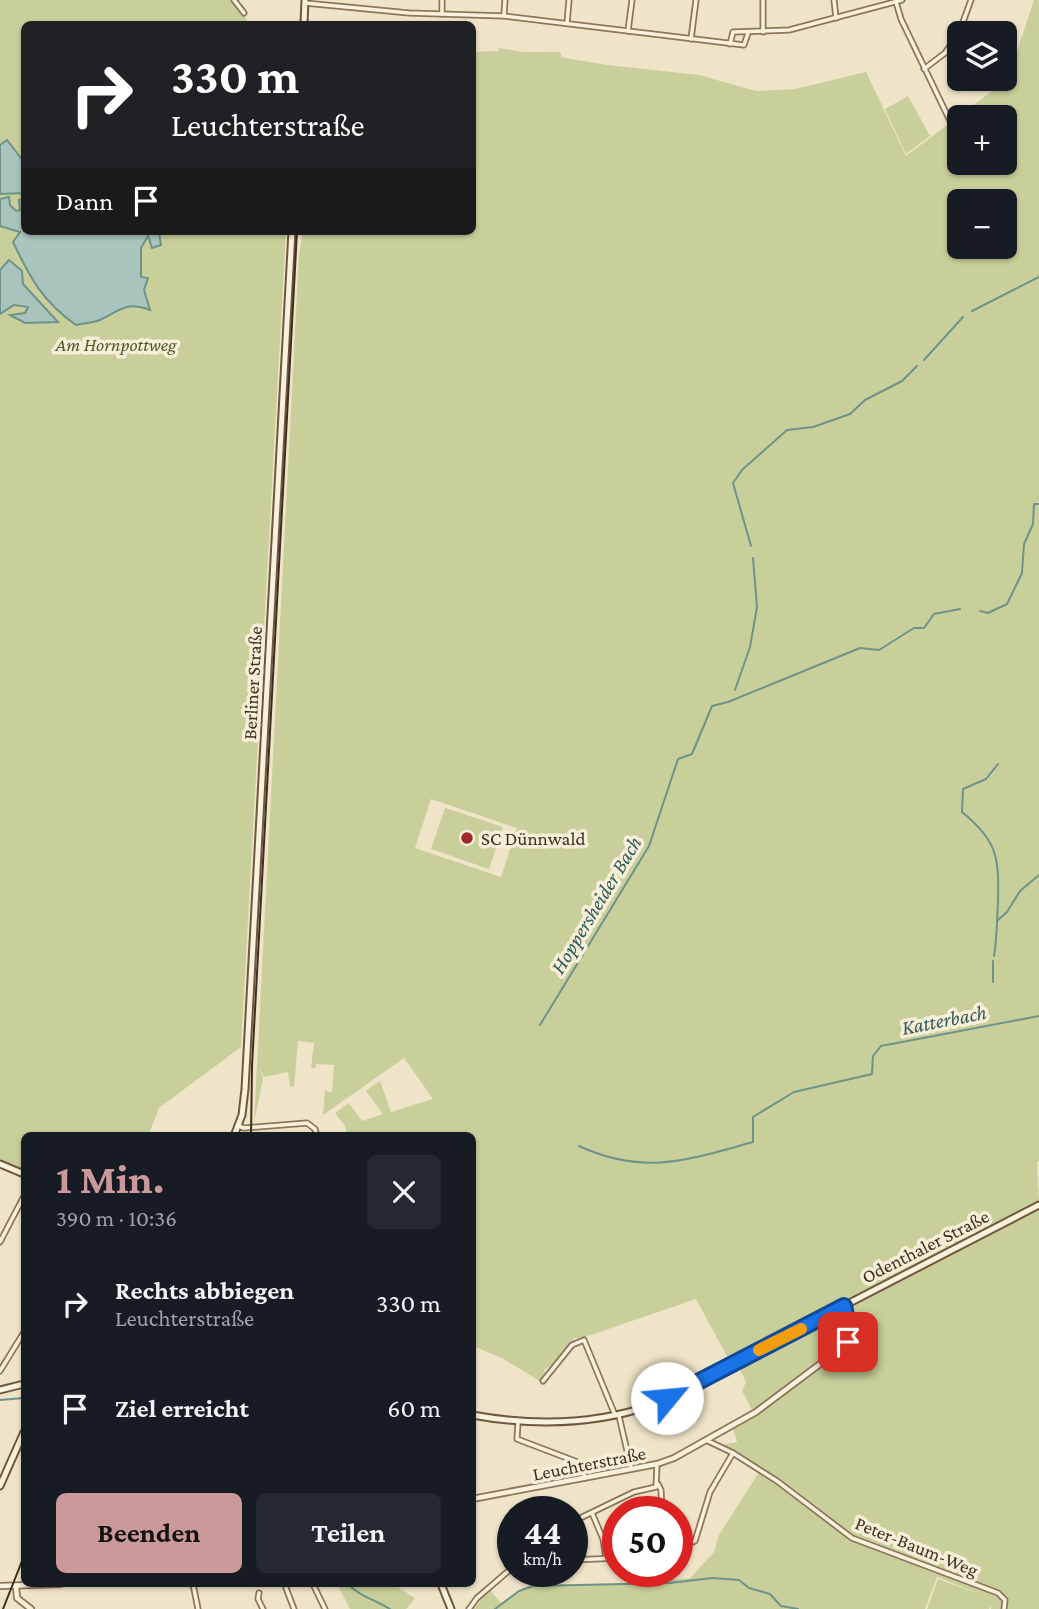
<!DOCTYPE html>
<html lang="de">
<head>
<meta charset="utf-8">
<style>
  :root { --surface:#171b24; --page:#242831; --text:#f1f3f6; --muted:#9ea1a6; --accent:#cc999b }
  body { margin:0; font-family:"Crimson Pro",serif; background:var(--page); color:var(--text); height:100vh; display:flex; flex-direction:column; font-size:26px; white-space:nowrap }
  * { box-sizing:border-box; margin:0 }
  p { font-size:23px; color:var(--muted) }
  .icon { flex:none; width:38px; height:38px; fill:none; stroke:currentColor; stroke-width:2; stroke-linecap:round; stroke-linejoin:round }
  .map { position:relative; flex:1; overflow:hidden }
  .details { position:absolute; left:21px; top:1132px; width:455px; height:455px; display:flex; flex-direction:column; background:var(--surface); border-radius:10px; box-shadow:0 2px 5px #0004 }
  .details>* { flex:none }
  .hud { position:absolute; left:21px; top:21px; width:455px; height:214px; border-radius:10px; box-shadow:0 2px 5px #0004; background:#202124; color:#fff; overflow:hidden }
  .controls { position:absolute; left:947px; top:21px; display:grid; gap:14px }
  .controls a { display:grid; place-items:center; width:70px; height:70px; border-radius:10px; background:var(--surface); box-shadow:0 2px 5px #0004; font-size:35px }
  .speed { position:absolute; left:497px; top:1496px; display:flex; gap:14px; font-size:35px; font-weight:700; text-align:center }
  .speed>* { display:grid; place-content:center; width:91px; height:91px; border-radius:50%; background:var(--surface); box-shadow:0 2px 5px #0004; line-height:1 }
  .speed small { font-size:18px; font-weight:400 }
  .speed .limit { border:10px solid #d22; background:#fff; color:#111 }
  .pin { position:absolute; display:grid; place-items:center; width:60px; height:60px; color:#fff; margin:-30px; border-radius:14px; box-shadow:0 4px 10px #0006 }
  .me { position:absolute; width:77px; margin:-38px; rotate:62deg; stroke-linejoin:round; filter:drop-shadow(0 0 5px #0008) }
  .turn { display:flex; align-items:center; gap:24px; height:147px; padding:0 35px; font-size:32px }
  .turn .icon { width:91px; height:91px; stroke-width:2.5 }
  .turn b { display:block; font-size:49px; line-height:60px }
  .then { display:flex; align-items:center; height:66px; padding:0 35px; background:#0003; gap:14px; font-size:26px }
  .round { display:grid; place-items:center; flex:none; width:74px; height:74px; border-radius:10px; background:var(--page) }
  .headline { display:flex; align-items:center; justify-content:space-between; height:119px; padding:0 35px }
  h1 { font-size:42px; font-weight:700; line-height:52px; color:var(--accent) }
  .primary-button { display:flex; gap:14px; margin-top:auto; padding:14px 35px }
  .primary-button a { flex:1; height:80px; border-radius:10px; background:var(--accent); color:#111; font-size:28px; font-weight:700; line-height:80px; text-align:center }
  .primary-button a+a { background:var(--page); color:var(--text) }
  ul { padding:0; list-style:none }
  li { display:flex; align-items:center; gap:21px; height:105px; padding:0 35px }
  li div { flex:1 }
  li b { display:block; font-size:26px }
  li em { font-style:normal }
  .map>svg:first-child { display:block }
  .green { fill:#c9cf9b; fill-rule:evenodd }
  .water { fill:#a9c4bc; stroke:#6f938a; stroke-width:2 }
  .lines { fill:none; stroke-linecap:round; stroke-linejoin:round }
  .stream { stroke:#6f938a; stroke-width:2 }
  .minor-casing { stroke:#8d765c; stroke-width:7 }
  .tertiary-casing { stroke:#8d765c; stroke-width:8 }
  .secondary-casing { stroke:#6f573f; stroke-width:9 }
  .minor { stroke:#faf1dc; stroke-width:3.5 }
  .tertiary { stroke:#faf1dc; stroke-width:4.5 }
  .secondary { stroke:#faf1dc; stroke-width:5 }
  .tram { stroke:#3d2e20; stroke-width:2 }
  .route-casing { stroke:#114b97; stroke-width:18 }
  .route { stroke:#1a73e8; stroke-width:12 }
  .slow { stroke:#f59e0b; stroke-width:12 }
  .poi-dot { fill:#9e2a2b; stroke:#f7eed8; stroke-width:2.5 }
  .labels { text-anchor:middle; stroke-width:7; stroke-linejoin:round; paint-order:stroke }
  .park-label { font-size:19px; font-style:italic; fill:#4d5a26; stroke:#f7eed8 }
  .street-label { font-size:19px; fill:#3d2e20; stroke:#f7eed8 }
  .poi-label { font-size:19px; fill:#3d2e20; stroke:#f7eed8; text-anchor:start }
  .water-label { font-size:21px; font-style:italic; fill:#2f5d5a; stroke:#f7eed8 }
</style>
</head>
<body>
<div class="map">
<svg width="1039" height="1609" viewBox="0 0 1039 1609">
  <rect width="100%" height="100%" fill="#f0e4c8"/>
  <g class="green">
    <path d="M0 0H232L250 24H24V231H286L241 1047 159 1108 148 1136H24V1171L0 1160Z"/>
    <path d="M1034 0H1039V1161L1037 1163 1039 1201 729 1360 696 1299 585 1337 575 1338 555 1363 544 1370 546 1375 541 1382 502 1358 473 1346 472 1136H347L345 1126 335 1113 349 1103 362 1121 383 1114 366 1091 380 1081 391 1112 433 1099 404 1058 323 1115 325 1091 332 1092 334 1065 316 1064 315 1068H311L314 1043 298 1041 294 1087 290 1086 288 1072 264 1077 260 1069 263 1078 254 1123 299 255 303 231H472L473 52 498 51 499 48 523 52H560L562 57 548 55 607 65 699 75 756 91 795 89 866 72 906 156 1008 79ZM959 117H1004V163H959ZM959 201H1004V247H959ZM431 799 517 828 501 877 415 848Z"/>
    <path d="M908 96 930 136 906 154 885 109Z"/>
    <path d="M445 808 503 827 489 869 431 849Z"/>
    <path d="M1039 1209V1609H991V1605L989 1609H927L938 1579 987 1597 937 1577 925 1609H473L490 1590 501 1603 525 1587 538 1585 643 1583 690 1578 714 1552 719 1535 761 1469 722 1445 737 1442 733 1429 855 1341 847 1309Z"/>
    <path d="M843 1311 848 1331 845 1343 753 1412 742 1391 746 1382 738 1366Z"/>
    <path d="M337 1584H393L415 1598 406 1609H350Z"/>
  </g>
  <g class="water">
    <path d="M7 140 24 162V193L0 194V145Z"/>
    <path d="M9 197 10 205 16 211 20 210 19 200 24 199V231H162L159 233 161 245 152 248 148 236 141 248V277L148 278 144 290 150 310C125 301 121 310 100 320 93 323 84 323 76 325 43 302 30 278 13 242L20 232 0 226V199Z"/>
    <path d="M9 260 22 271 23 284 58 322 25 323 10 315 25 313 28 307 14 305 0 314V270Z"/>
  </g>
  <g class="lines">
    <g class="stream">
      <path d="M972 311 1039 277"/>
      <path d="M924 360 963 317"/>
      <path d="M751 546 733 483 742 470 787 430 813 427 850 414 865 400 902 381 917 366"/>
      <path d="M980 611 988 613 1007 604 1022 573 1024 544 1033 524 1034 504H1039"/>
      <path d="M735 690 750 647 757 607 753 558"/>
      <path d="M998 920 1007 912 1020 891 1039 875"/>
      <path d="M994 956C997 938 997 920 998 902 999 858 998 841 962 812L963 789 986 779 998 764"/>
      <path d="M993 982V961"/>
      <path d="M540 1025 649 846 678 759 692 754 712 706 728 702 860 648 879 650 914 628H924L934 614 960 609"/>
      <path d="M579 1146C644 1176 688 1160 753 1142V1117L794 1092 872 1074 873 1056 881 1046 1039 1016"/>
      <path d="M0 1400 24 1398"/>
      <path d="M348 1584C359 1596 375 1600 390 1609"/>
      <path d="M495 1609 519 1591 533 1586 670 1583 712 1578 739 1580 749 1588 770 1594 781 1606 798 1609"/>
    </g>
    <defs>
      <g id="minor">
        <path d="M234 0 244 13"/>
        <path d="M834 0 836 18"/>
        <path d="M896 2 901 19 951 123"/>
        <path d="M305 3 409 13 504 16 744 45 748 33"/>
        <path d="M442 14V0"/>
        <path d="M504 15 505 0"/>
        <path d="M567 23 569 0"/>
        <path d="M628 31 632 0"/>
        <path d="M763 32V0"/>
        <path d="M959 33 971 0"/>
        <path d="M691 39 696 0"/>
        <path d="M730 44 733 32 789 30 902 0"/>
        <path d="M924 69 945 53 959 33"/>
        <path d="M238 1126 244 1128 307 1123 315 1129 317 1136"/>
        <path d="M0 1242 24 1196"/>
        <path d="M0 1371 24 1332"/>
        <path d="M543 1381 572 1345 584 1340 615 1415"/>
        <path d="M619 1416 631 1468"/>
        <path d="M518 1422 517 1439 580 1463 585 1478"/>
        <path d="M708 1441 733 1453 777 1481 852 1538 998 1593 1005 1600 1004 1609"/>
        <path d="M658 1484 661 1490 662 1512"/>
        <path d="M592 1513 603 1539 606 1558"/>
        <path d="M572 1522 634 1492 656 1487 657 1464"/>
        <path d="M677 1543 688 1544 695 1541 710 1492 733 1453"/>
        <path d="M572 1560 618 1558"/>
        <path d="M193 1584 198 1609"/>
        <path d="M313 1584 325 1609"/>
        <path d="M286 1588 294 1609"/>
        <path d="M259 1593 258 1599 263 1609"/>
        <path d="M469 1609 477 1598 513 1567"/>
      </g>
      <g id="tertiary">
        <path d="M472 1499 657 1464 674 1458 756 1412 844 1346 851 1333 844 1306"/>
        <path d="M0 1586 61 1584"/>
        <path d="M16 1586 17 1598 31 1609"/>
      </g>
      <g id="secondary">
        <path d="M304 24 305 0"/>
        <path d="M234 1136 242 1115 245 1089 292 231"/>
        <path d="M0 1164 24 1174"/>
        <path d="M0 1390 24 1384"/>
        <path d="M472 1415C533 1426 594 1425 652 1405L1039 1205"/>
        <path d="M0 1486 24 1432"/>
        <path d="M441 1584 451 1609"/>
      </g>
    </defs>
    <use href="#minor" class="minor-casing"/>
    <use href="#tertiary" class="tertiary-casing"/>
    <use href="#secondary" class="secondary-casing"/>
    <use href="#minor" class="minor"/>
    <use href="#tertiary" class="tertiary"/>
    <use href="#secondary" class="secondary"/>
    <g class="tram">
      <path d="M251 1136 252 1066 297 231"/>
      <path d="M3 1609 24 1556"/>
    </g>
  </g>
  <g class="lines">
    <defs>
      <path id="route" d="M667 1398 844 1306 850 1333 848 1342"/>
    </defs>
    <use href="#route" class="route-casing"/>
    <use href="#route" class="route"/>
    <path class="slow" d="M759 1350 801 1329"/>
  </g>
  <circle class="poi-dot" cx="467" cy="838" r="7"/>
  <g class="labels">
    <g class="park-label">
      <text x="116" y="351">Am Hornpottweg</text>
    </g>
    <g class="street-label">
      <text transform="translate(252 683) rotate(-87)" y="7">Berliner Straße</text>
      <text transform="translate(925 1246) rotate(-27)" y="7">Odenthaler Straße</text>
      <text transform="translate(589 1463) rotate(-11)" y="7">Leuchterstraße</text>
      <text transform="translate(917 1546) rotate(22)" y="7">Peter-Baum-Weg</text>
    </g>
    <g class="poi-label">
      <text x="481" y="845">SC Dünnwald</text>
    </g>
    <g class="water-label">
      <text transform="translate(596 905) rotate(-59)" y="7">Hoppersheider Bach</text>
      <text transform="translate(944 1020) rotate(-11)" y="7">Katterbach</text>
    </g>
  </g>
</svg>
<div class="controls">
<a><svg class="icon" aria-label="layers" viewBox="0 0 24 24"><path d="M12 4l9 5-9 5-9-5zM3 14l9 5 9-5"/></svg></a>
<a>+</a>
<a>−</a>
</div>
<div class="speed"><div>44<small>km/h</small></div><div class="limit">50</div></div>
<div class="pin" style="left:848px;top:1342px;background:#d93025"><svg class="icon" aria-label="arrive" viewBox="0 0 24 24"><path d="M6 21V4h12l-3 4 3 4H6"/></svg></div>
<svg class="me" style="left:667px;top:1398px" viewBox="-20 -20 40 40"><circle r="19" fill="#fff"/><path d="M0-13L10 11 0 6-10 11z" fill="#1a73e8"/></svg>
<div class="hud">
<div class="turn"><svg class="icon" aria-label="right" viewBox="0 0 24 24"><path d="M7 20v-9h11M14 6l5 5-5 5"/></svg><div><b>330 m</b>Leuchterstraße</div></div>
<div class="then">Dann<svg class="icon" aria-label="arrive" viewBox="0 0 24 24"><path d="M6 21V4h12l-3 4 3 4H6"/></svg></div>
</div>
<section class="details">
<div class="headline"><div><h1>1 Min.</h1><p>390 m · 10:36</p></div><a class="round"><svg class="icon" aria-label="close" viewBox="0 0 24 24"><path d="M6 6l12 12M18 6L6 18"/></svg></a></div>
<ul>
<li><svg class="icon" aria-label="right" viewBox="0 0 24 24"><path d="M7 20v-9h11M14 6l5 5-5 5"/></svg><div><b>Rechts abbiegen</b><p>Leuchterstraße</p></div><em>330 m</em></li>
<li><svg class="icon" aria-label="arrive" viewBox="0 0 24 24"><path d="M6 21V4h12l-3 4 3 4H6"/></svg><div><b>Ziel erreicht</b></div><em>60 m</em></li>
</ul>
<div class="primary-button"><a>Beenden</a><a>Teilen</a></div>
</section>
</div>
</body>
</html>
